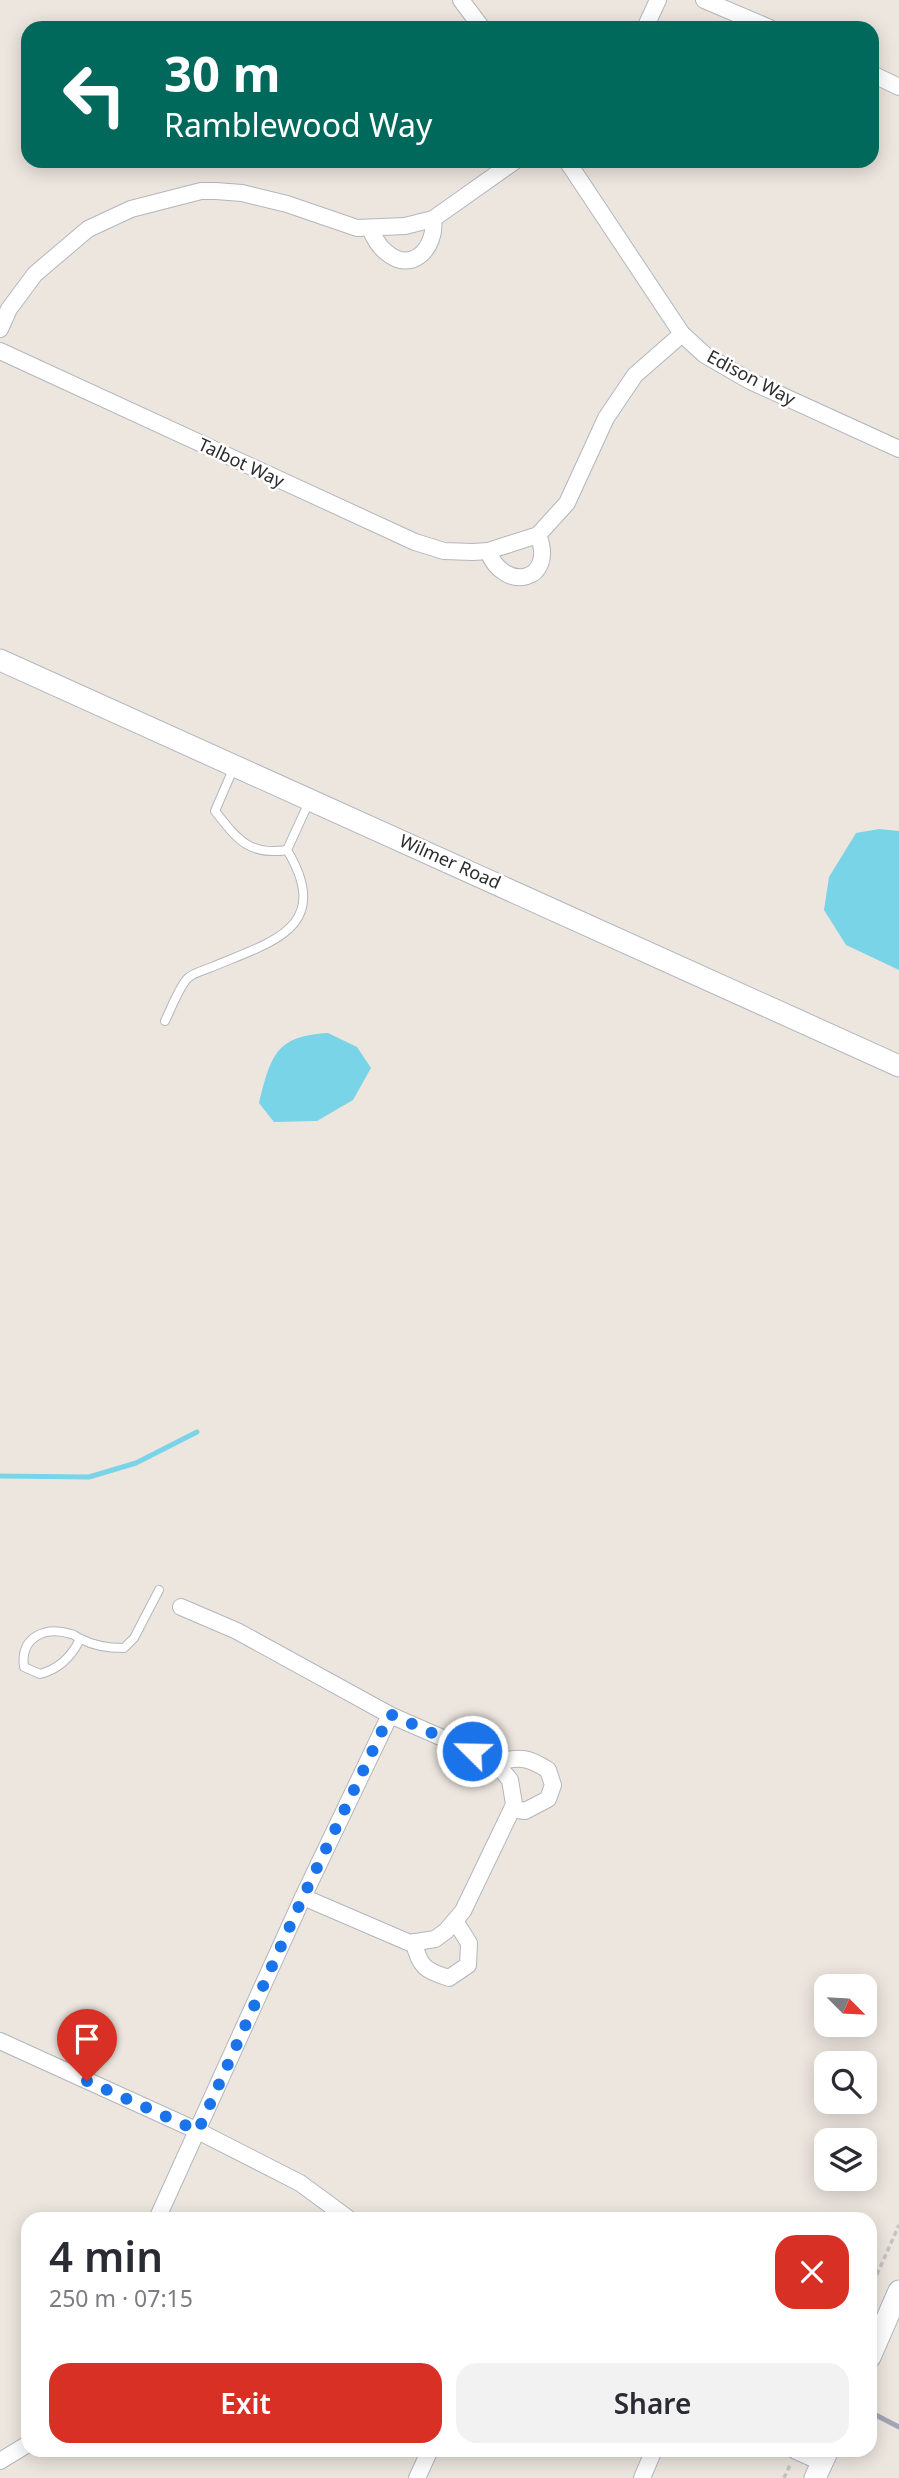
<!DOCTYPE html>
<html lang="en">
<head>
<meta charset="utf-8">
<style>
  :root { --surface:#fff; --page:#f2f2f3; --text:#2b2b33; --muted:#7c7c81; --accent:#d93025 }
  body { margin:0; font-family:"Noto Sans",sans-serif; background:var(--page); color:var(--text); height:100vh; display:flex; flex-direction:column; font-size:26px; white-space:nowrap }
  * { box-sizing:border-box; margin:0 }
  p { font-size:23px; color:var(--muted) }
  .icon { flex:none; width:38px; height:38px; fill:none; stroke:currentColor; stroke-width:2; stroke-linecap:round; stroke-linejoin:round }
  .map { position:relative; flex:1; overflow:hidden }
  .side { position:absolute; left:21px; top:2212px; width:856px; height:245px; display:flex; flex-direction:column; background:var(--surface); border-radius:21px; box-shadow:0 4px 18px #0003 }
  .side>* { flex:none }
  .top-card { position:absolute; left:21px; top:21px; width:858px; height:147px; border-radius:21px; box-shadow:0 4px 18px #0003; background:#00695c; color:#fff; overflow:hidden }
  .needle { width:46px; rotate:114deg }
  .tools { position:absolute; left:814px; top:1974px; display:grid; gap:14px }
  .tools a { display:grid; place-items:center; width:63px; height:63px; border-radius:14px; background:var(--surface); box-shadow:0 4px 18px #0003; font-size:35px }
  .pin { position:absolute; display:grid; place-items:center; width:60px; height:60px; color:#fff; margin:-72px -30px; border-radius:50% 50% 50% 0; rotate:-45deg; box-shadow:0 0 7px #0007 }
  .pin .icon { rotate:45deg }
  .me { position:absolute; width:77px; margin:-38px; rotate:293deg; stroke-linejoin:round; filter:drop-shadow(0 0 5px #0008) }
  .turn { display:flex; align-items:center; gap:24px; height:147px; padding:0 28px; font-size:32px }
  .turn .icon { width:91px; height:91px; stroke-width:2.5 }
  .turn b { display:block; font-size:49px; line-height:60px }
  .round { display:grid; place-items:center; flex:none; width:74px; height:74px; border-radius:21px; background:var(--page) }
  .headline { display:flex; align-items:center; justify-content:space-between; height:119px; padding:0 28px }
  h1 { font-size:42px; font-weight:600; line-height:52px }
  .action { display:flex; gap:14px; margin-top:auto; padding:14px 28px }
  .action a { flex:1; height:80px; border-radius:21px; background:var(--accent); color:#fff; font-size:28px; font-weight:600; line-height:80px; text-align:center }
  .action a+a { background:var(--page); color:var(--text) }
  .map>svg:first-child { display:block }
  .water { fill:#79d4e8 }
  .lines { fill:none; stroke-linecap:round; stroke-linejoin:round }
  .stream { stroke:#79d4e8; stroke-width:5 }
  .lane-casing { stroke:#b2b6be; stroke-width:10 }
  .street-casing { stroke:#b2b6be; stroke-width:18 }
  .secondary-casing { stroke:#b2b6be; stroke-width:23 }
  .path { stroke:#c4c4c4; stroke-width:3.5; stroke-dasharray:5 3.5; stroke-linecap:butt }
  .lane { stroke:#fff; stroke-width:8 }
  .street { stroke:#fff; stroke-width:16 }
  .secondary { stroke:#fff; stroke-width:21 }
  .rail { stroke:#a2a6b5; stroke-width:5 }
  .route { stroke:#1a73e8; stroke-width:12; stroke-dasharray:0 21.6 }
  .labels { text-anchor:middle; stroke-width:5; stroke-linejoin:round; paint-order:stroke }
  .street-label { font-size:18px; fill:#2c2c2c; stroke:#fff }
</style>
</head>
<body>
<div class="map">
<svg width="899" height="2478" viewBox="0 0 899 2478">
  <rect width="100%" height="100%" fill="#ede6df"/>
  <g class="water">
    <path d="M879 829 899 831V970L846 945 824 910 829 877 856 833Z"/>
    <path d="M328 1033 357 1047 371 1068 353 1100 317 1121 274 1122 259 1103C271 1056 275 1036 328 1033Z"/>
  </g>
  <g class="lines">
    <path class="stream" d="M0 1476 89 1477 136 1463 197 1432"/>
    <defs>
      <g id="lane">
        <path d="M234 767 215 811C237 839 249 856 287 850"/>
        <path d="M165 1021C170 1011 180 985 188 978 193 973 205 970 212 967 271 942 334 928 287 850L309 802"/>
        <path d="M80 1639C72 1656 59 1669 40 1674L24 1667C20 1637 45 1626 71 1634 74 1634 78 1638 81 1639 94 1646 110 1648 124 1648L134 1638 159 1590"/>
      </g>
      <g id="street">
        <path d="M461 0 482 28"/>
        <path d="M704 0 770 28"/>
        <path d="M645 28 658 0"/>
        <path d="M872 74 899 87"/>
        <path d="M567 161 682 334 705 355 750 381 899 449"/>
        <path d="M370 229C374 237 378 246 386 252 412 275 437 247 433 219"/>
        <path d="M0 329 9 309 35 274 88 229 131 209 201 191H216L242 193 287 204 357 228 405 226 433 219 515 161"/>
        <path d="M0 351 415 542 444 551 473 552 488 551 538 535 567 503 606 418 635 375 682 334"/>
        <path d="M488 551C504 594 557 581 538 535"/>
        <path d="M181 1607 237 1631 390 1715 493 1760 510 1780 514 1804 512 1809 463 1911 446 1931 435 1939 410 1943 303 1897"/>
        <path d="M496 1763C519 1756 528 1757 548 1770L553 1785 548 1799 525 1811 512 1809"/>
        <path d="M414 1942C419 1967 426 1971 449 1978L468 1965 469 1943 455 1921"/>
        <path d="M0 2041 198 2131 300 2183 349 2219"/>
        <path d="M157 2219 303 1897 390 1715"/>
        <path d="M794 2450 823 2463"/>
        <path d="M0 2461 28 2444"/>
        <path d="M417 2478 430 2450"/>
        <path d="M642 2478 654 2450"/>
      </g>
      <g id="secondary">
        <path d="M0 660 899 1066"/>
        <path d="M870 2357 899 2291"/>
        <path d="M815 2478 828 2450"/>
      </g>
    </defs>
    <use href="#lane" class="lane-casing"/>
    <use href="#street" class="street-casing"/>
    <use href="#secondary" class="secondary-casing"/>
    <g class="path">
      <path d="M870 2290 899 2225"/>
      <path d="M784 2478 790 2465"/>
    </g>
    <use href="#lane" class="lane"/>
    <use href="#street" class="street"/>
    <use href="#secondary" class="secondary"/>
    <path class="rail" d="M870 2412 899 2427"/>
  </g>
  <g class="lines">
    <path class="route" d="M87 2081 198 2131 303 1897 390 1714 472 1751"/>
  </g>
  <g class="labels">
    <g class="street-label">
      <text transform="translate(751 378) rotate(28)" y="6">Edison Way</text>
      <text transform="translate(241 463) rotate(25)" y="6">Talbot Way</text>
      <text transform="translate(450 862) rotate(24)" y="6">Wilmer Road</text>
    </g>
  </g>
</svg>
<div class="tools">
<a><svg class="needle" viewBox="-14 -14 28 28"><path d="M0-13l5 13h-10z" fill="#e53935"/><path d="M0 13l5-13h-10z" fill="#7c7c81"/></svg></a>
<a><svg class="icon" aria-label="search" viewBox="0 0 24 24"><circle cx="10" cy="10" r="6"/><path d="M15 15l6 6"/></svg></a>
<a><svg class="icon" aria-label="layers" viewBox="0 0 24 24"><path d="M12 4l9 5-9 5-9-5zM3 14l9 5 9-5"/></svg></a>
</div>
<div class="pin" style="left:87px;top:2081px;background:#d93025"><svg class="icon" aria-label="arrive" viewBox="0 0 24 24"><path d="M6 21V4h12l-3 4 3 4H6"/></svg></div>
<svg class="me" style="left:472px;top:1751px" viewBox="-20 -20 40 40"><circle r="17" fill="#1a73e8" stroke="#fff" stroke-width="3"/><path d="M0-11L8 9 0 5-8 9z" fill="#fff"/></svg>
<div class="top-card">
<div class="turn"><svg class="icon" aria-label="left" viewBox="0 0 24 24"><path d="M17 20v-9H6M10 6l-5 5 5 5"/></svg><div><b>30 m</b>Ramblewood Way</div></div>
</div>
<section class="side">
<div class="headline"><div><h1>4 min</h1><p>250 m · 07:15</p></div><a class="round" style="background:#d93025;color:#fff"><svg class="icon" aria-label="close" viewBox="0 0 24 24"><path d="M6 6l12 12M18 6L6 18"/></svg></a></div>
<div class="action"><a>Exit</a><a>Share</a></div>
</section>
</div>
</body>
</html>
